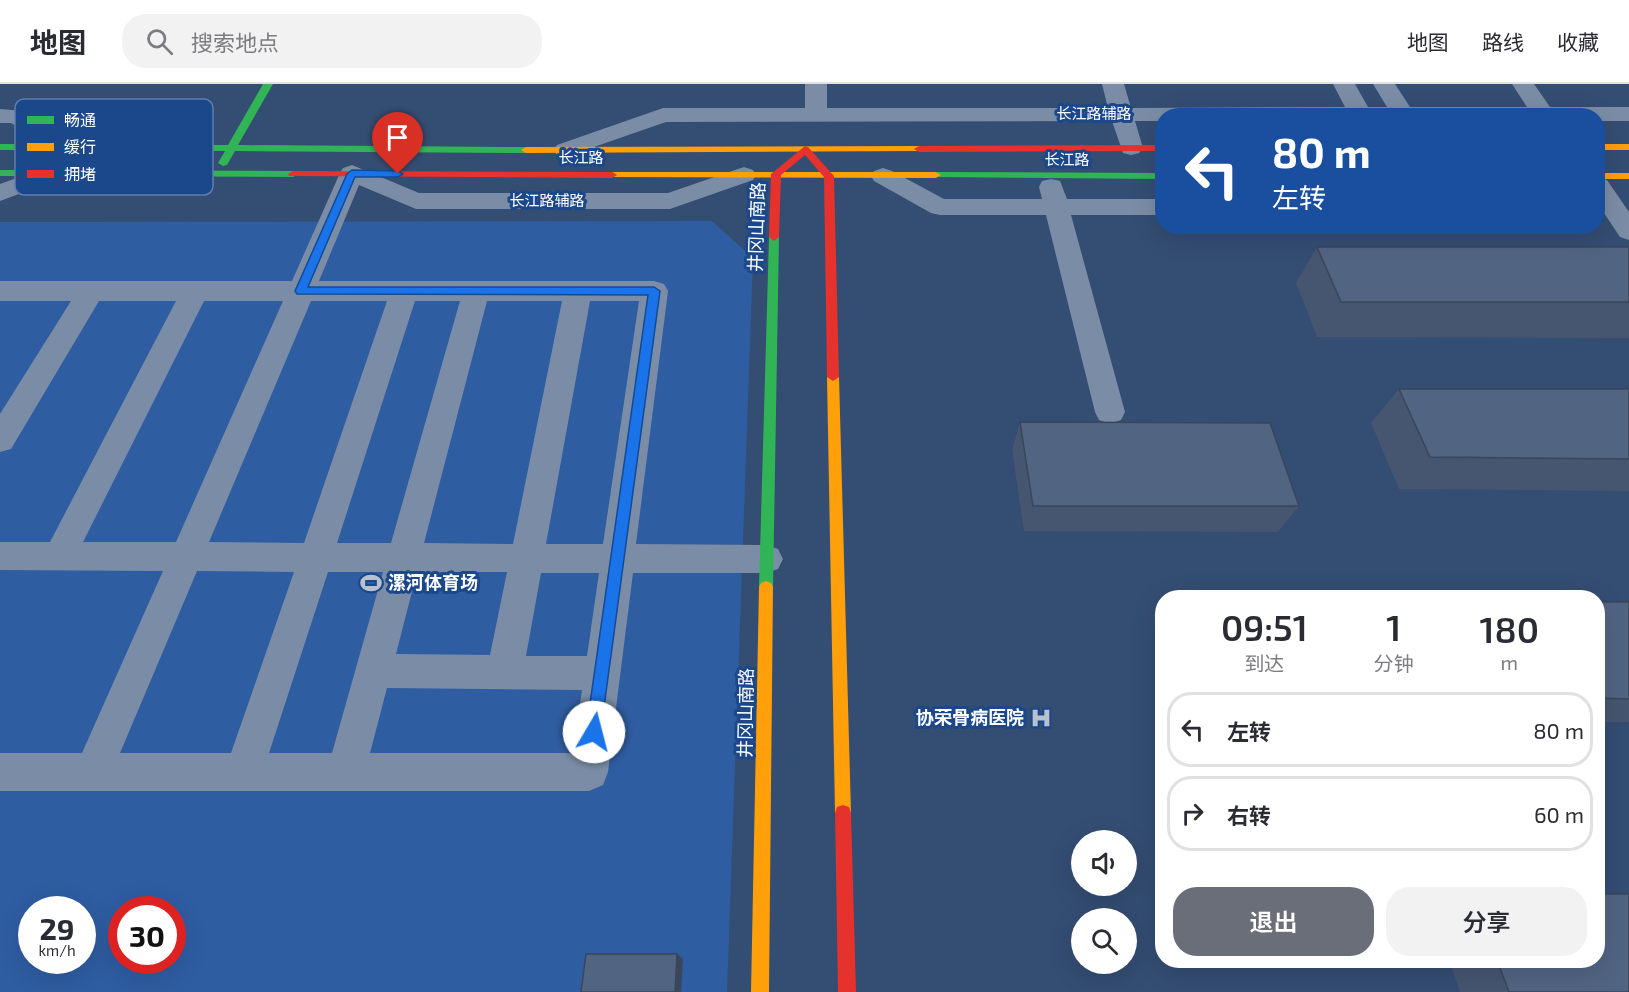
<!DOCTYPE html>
<html lang="zh">
<head>
<meta charset="utf-8">
<style>
  :root { --surface:#fff; --page:#f2f2f3; --text:#2b2b33; --muted:#7c7c81; --line:#e1e1e2; --accent:#6a6e79 }
  body { margin:0; font-family:"Exo 2","Noto Sans SC",sans-serif; background:var(--page); color:var(--text); height:100vh; display:flex; flex-direction:column; font-size:22px; white-space:nowrap }
  * { box-sizing:border-box; margin:0 }
  p { font-size:20px; color:var(--muted) }
  .icon { flex:none; width:33px; height:33px; fill:none; stroke:currentColor; stroke-width:2; stroke-linecap:round; stroke-linejoin:round }
  .map { position:relative; flex:1; overflow:hidden }
  .panel { position:absolute; left:1155px; top:506px; width:450px; height:378px; display:flex; flex-direction:column; background:var(--surface); border-radius:24px; box-shadow:0 6px 24px #0002 }
  .panel>* { flex:none }
  .hud { position:absolute; left:1155px; top:24px; width:450px; height:126px; border-radius:24px; box-shadow:0 6px 24px #0002; background:#1a4fa0; color:#fff; overflow:hidden }
  .buttons { position:absolute; left:1071px; top:746px; display:grid; gap:12px }
  .buttons a { display:grid; place-items:center; width:66px; height:66px; border-radius:50%; background:var(--surface); box-shadow:0 6px 24px #0002; font-size:30px }
  .speed { position:absolute; left:18px; top:812px; display:flex; gap:12px; font-size:30px; font-weight:700; text-align:center }
  .speed>* { display:grid; place-content:center; width:78px; height:78px; border-radius:50%; background:var(--surface); box-shadow:0 6px 24px #0002; line-height:1 }
  .speed small { font-size:15px; font-weight:400 }
  .speed .limit { border:9px solid #d22; background:#fff; color:#111 }
  .pin { position:absolute; display:grid; place-items:center; width:51px; height:51px; color:#fff; margin:-62px -26px; border-radius:50% 50% 50% 0; rotate:-45deg; box-shadow:0 0 6px #0007 }
  .pin .icon { rotate:45deg }
  .me { position:absolute; width:66px; margin:-33px; rotate:8deg; stroke-linejoin:round; filter:drop-shadow(0 0 4px #0008) }
  .turn { display:flex; align-items:center; gap:21px; height:126px; padding:0 18px; font-size:27px }
  .turn .icon { width:78px; height:78px; stroke-width:2.5 }
  .turn b { display:block; font-size:42px; line-height:51px }
  .eta { display:flex; justify-content:space-evenly; align-items:center; height:102px; text-align:center }
  .eta b { font-size:36px; font-weight:600; line-height:42px }
  .action { display:flex; gap:12px; margin-top:auto; padding:12px 18px }
  .action a { flex:1; height:69px; border-radius:24px; background:var(--accent); color:#fff; font-size:24px; font-weight:600; line-height:69px; text-align:center }
  .action a+a { background:var(--page); color:var(--text) }
  ul { padding:0; list-style:none }
  li { display:flex; align-items:center; gap:18px; height:75px; margin:0 12px 9px; padding:0 6px; border:3px solid var(--line); border-radius:24px }
  li div { flex:1 }
  li b { display:block; font-size:22px }
  li em { font-style:normal }
  header { display:flex; align-items:center; gap:36px; box-sizing:border-box; height:84px; padding:0 30px; background:var(--surface); border-bottom:2px solid var(--line) }
  header strong { font-size:28px }
  nav { display:flex; gap:33px; margin-inline-start:auto; font-size:21px }
  .search { width:420px; height:54px; background:var(--page); display:flex; align-items:center; gap:15px; box-sizing:border-box; padding:0 21px; border-radius:24px; color:var(--muted); font-size:22px }
  .map>svg:first-child { display:block }
  .green { fill:#2f5da2; fill-rule:evenodd }
  .lines { fill:none; stroke-linecap:round; stroke-linejoin:round }
  .street { fill:#7b8da6; fill-rule:evenodd }
  .fast { fill:#30b455; fill-rule:evenodd }
  .slow { fill:#ff9f0a; fill-rule:evenodd }
  .jam { fill:#e5322d; fill-rule:evenodd }
  .wall { fill:#465670 }
  .shaded-wall { fill:#39465b }
  .building { fill:#516482; stroke:#39465b; stroke-width:1.5 }
  .route { fill:#1a73e8; stroke:#114b97; stroke-width:1.5 }
  .labels { text-anchor:middle; stroke-width:6; stroke-linejoin:round; paint-order:stroke }
  .far-street-label { font-size:15px; fill:#fff; stroke:#1b478b }
  .street-label { font-size:18px; fill:#fff; stroke:#1b478b }
  .poi-label { font-size:18px; font-weight:bold; fill:#fff; stroke:#1b478b; text-anchor:start }
  .key { fill:#1b478b; stroke:#5f7eae; stroke-width:1.5 }
  .key-label { font-size:16px; fill:#fff }
</style>
</head>
<body>
<header>
<strong>地图</strong>
<div class="search"><svg class="icon" aria-label="search" viewBox="0 0 24 24"><circle cx="10" cy="10" r="6"/><path d="M15 15l6 6"/></svg>搜索地点</div>
<nav><a>地图</a><a>路线</a><a>收藏</a></nav>
</header>
<div class="map">
<svg width="1629" height="908" viewBox="0 0 1629 908">
  <rect width="100%" height="100%" fill="#344d72"/>
  <path class="green" d="M712 137 753 174 727 908H0V138ZM32 825H82V876H32ZM122 825H172V876H122Z"/>
  <g class="lines">
    <g class="street">
      <path d="M805 0H827V24H1108L1102 0H1124L1131 24 1345 23 1333 0H1355L1368 23H1387L1373 0H1395L1410 23H1527L1512 0H1534L1550 23H1629V37H1598V32H1162V37H1135L1143 64 1139 69 1131 71 1123 69 1112 37 666 38 565 73 557 71 553 66 557 61 663 24H805Z"/>
      <path d="M0 25 24 27 76 58 80 63 76 68 68 70 60 68 11 39H0Z"/>
      <path d="M53 81 62 84 65 89 62 94 0 117V100Z"/>
      <path d="M352 81 419 109H668L735 86 744 83 753 86 756 91 753 96 670 125H416L359 101 319 197H654L664 200 668 207 636 460 766 461 778 465 783 475 778 485 766 489H633L608 688 603 701 589 707H0V669H82L163 487 0 486V458H50L176 217H99L11 365 0 368V330L71 217H0V197H292L340 89 343 84ZM204 217H283L176 458H83ZM311 217H387L304 459 209 458ZM415 217H460L391 459H337ZM487 217H562L513 460 424 459ZM590 217H639L603 460H546ZM197 487 294 488 231 669H120ZM328 488H383L332 669H269ZM417 488H507L490 571 396 570ZM541 489H599L587 572H526ZM387 604 582 606 573 669H370Z"/>
      <path d="M883 84 892 87 944 115H1042L1039 103 1042 97 1051 95 1060 97 1067 115H1162V131H1071L1125 328 1121 336 1110 340 1099 336 1095 328 1046 131H940L931 129 874 97 871 92 874 87Z"/>
      <path d="M1598 94 1607 96 1629 128V156L1620 153 1598 120Z"/>
    </g>
    <g class="fast">
      <path d="M263 0H273L238 61 526 63 531 66 526 69 235 67 227 81 223 82 218 79 225 67 0 66V60L228 61Z"/>
      <path d="M0 86 293 87 298 90 293 93 0 92Z"/>
      <path d="M936 88 1162 89V95L932 93 931 91Z"/>
      <path d="M774 149 779 153 773 503 771 507 766 509 761 507 759 503 769 153Z"/>
    </g>
    <g class="slow">
      <rect x="1598" y="60" width="31" height="6"/>
      <path d="M919 62 924 65 922 67 526 69 521 66 526 63Z"/>
      <path d="M612 88H936L941 91 936 94 608 93V89Z"/>
      <rect x="1598" y="89" width="31" height="6"/>
      <path d="M833 289 839 293 851 729 849 735 843 737 837 735 835 729 827 293Z"/>
      <path d="M766 497 771 499 773 503 769 908H751L759 503 761 499Z"/>
    </g>
    <g class="jam">
      <path d="M1162 61V67L919 68 914 65 919 62Z"/>
      <path d="M805 62 808 63 834 92 839 293 833 297 827 293 824 93 805 71 781 91 779 153 774 157 769 153 771 90Z"/>
      <path d="M293 87 612 88 617 91 612 94 289 92 288 90Z"/>
      <path d="M843 721 849 723 851 729 856 908H838L835 729 837 723Z"/>
    </g>
  </g>
  <g class="wall">
    <path d="M1317 163H1629V254L1317 253 1296 199Z"/>
    <path d="M1399 305H1629V407L1399 405 1371 339Z"/>
    <path d="M1020 338 1299 422 1278 448 1024 447 1012 366Z"/>
    <rect x="1598" y="518" width="31" height="120"/>
    <path d="M1449 876H1598L1629 908H1460Z"/>
  </g>
  <path class="shaded-wall" d="M677 870 683 875 681 908H675Z"/>
  <g class="building">
    <path d="M1317 163H1629V218H1341Z"/>
    <path d="M1399 305H1629V375L1430 373Z"/>
    <path d="M1020 338 1270 339 1299 422H1033Z"/>
    <path d="M1598 518H1629V615L1598 614Z"/>
    <path d="M1598 810H1629V908H1509L1497 876H1598Z"/>
    <path d="M586 870H677L675 908H581Z"/>
  </g>
  <path class="route" d="M352 86 398 87 403 90 398 93H355L308 203H654L660 207 600 653 594 655 589 653 586 648 648 211 297 210 295 207 347 90Z"/>
  <defs>
    <symbol id="stadium-bare" viewBox="-9 -9 18 18"><path d="M0-5a6.5 5 0 1 0 0 10a6.5 5 0 1 0 0-10ZM-3.5-1.8h7v3.6h-7Z" fill="#b8c1ce" stroke="#1b478b" stroke-width="2.5" paint-order="stroke"/></symbol>
    <symbol id="hospital-bare" viewBox="-9 -9 18 18"><path d="M-5-5h3v3.5h4V-5h3V5h-3V1.5h-4V5h-3Z" fill="#b8c1ce" stroke="#1b478b" stroke-width="2.5" paint-order="stroke"/></symbol>
  </defs>
  <g fill-rule="evenodd">
    <use href="#stadium-bare" x="356" y="484" width="30" height="30"/>
    <use href="#hospital-bare" x="1026" y="619" width="30" height="30"/>
  </g>
  <g class="labels">
    <g class="far-street-label">
      <text x="1094" y="35">长江路辅路</text>
      <text x="581" y="79">长江路</text>
      <text x="1067" y="81">长江路</text>
      <text x="547" y="122">长江路辅路</text>
    </g>
    <g class="street-label">
      <text transform="translate(757 143) rotate(-88)" y="6">井冈山南路</text>
      <text transform="translate(746 629) rotate(-89)" y="6">井冈山南路</text>
    </g>
    <g class="poi-label">
      <text x="388" y="505">漯河体育场</text>
      <text x="1024" y="640" text-anchor="end">协荣骨病医院</text>
    </g>
  </g>
  <rect x="15" y="15" width="198" height="96" rx="9" class="key"/>
  <rect x="27" y="32" width="27" height="8" fill="#30b455"/>
  <rect x="27" y="59" width="27" height="8" fill="#ff9f0a"/>
  <rect x="27" y="86" width="27" height="8" fill="#e5322d"/>
  <g class="key-label">
    <text x="64" y="42">畅通</text>
    <text x="64" y="69">缓行</text>
    <text x="64" y="96">拥堵</text>
  </g>
</svg>
<div class="buttons">
<a><svg class="icon" aria-label="sound" viewBox="0 0 24 24"><path d="M4 9h4l5-4v14l-5-4H4zM17 9q2 3 0 6"/></svg></a>
<a><svg class="icon" aria-label="search" viewBox="0 0 24 24"><circle cx="10" cy="10" r="6"/><path d="M15 15l6 6"/></svg></a>
</div>
<div class="speed"><div>29<small>km/h</small></div><div class="limit">30</div></div>
<div class="pin" style="left:398px;top:90px;background:#d93025"><svg class="icon" aria-label="arrive" viewBox="0 0 24 24"><path d="M6 21V4h12l-3 4 3 4H6"/></svg></div>
<svg class="me" style="left:594px;top:648px" viewBox="-20 -20 40 40"><circle r="19" fill="#fff"/><path d="M0-13L10 11 0 6-10 11z" fill="#1a73e8"/></svg>
<div class="hud">
<div class="turn"><svg class="icon" aria-label="left" viewBox="0 0 24 24"><path d="M17 20v-9H6M10 6l-5 5 5 5"/></svg><div><b>80 m</b>左转</div></div>
</div>
<section class="panel">
<div class="eta">
<div><b>09:51</b><p>到达</p></div>
<div><b>1</b><p>分钟</p></div>
<div><b>180</b><p>m</p></div>
</div>
<ul>
<li><svg class="icon" aria-label="left" viewBox="0 0 24 24"><path d="M17 20v-9H6M10 6l-5 5 5 5"/></svg><div><b>左转</b></div><em>80 m</em></li>
<li><svg class="icon" aria-label="right" viewBox="0 0 24 24"><path d="M7 20v-9h11M14 6l5 5-5 5"/></svg><div><b>右转</b></div><em>60 m</em></li>
</ul>
<div class="action"><a>退出</a><a>分享</a></div>
</section>
</div>
</body>
</html>
